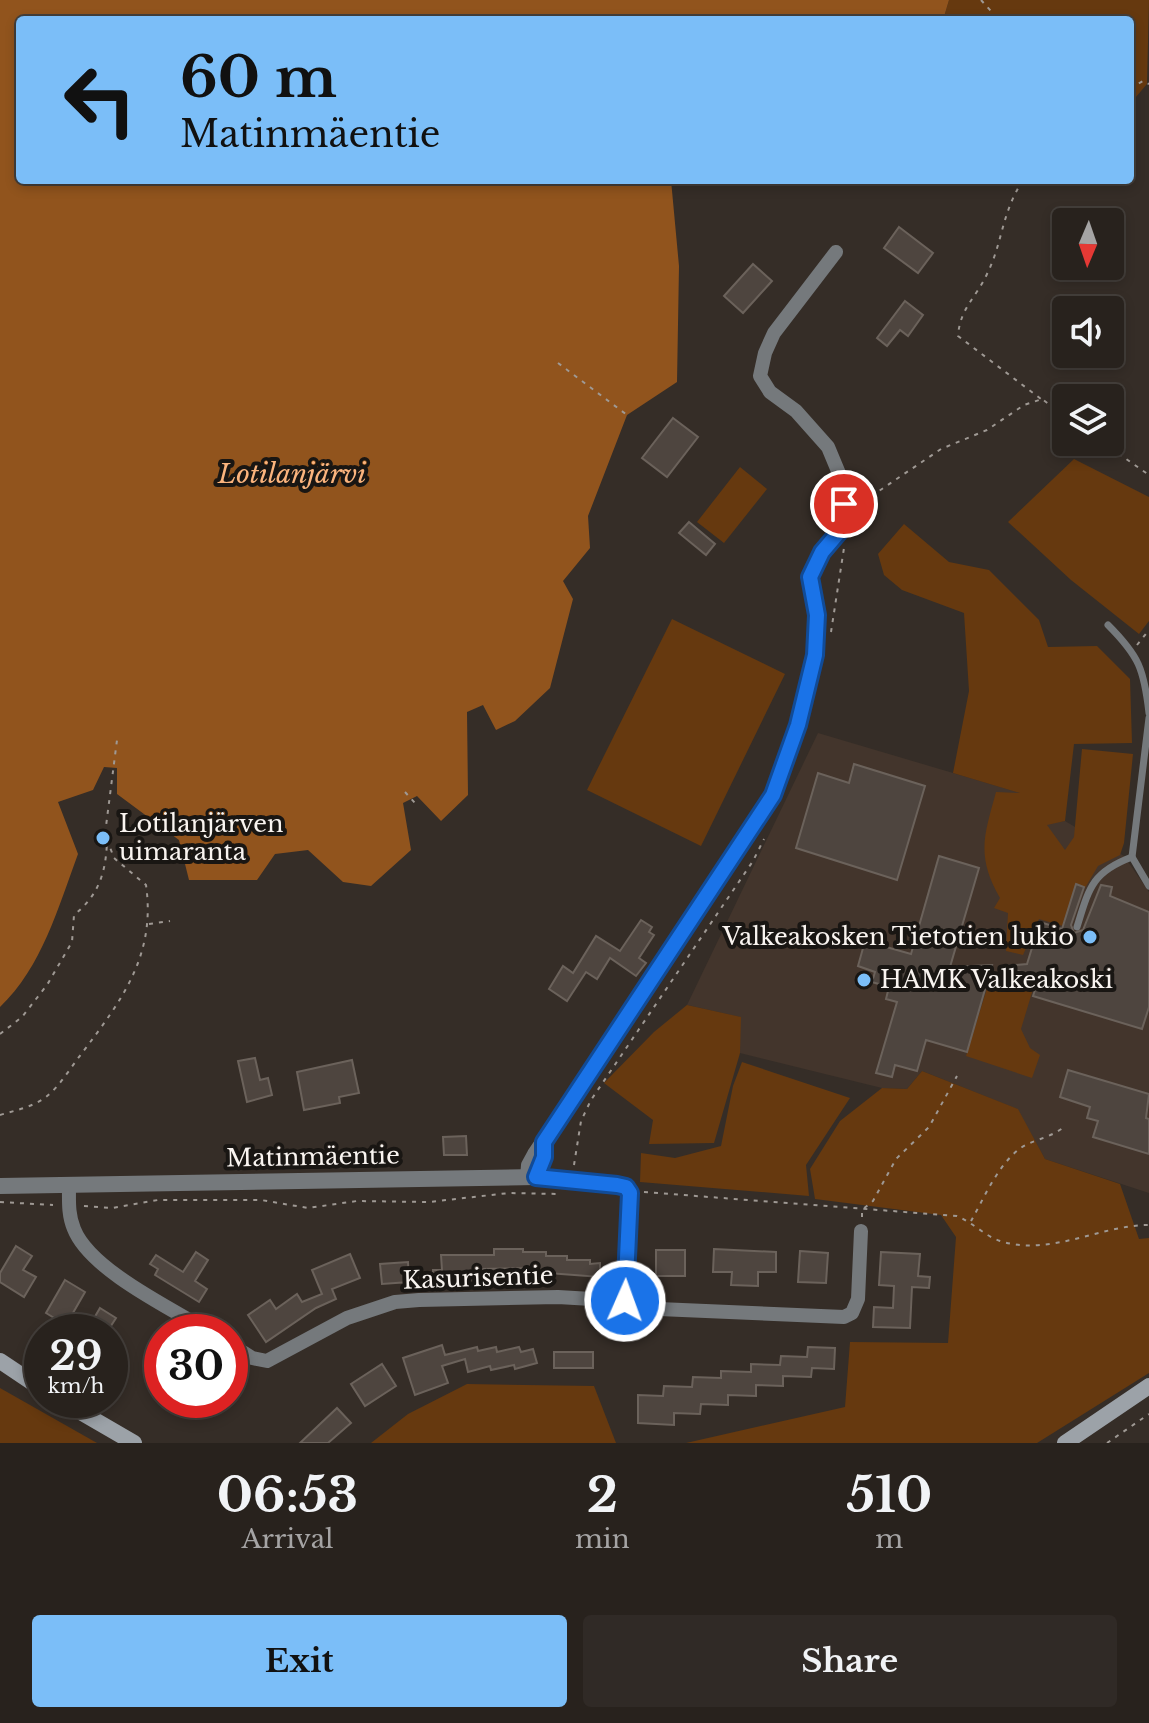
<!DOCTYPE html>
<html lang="en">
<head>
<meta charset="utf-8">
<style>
  :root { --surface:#28221d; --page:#302a26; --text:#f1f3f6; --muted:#a5a4a4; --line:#443f3b; --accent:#7bbef8 }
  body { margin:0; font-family:"Libre Baskerville",serif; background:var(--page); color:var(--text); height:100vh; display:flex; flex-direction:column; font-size:30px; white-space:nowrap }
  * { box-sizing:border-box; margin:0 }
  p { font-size:26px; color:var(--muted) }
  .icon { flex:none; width:44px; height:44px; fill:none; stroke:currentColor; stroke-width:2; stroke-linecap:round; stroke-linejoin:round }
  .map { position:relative; height:1443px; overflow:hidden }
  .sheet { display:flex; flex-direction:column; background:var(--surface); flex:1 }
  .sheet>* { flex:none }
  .hud { position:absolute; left:16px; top:16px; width:1118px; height:168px; border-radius:8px; box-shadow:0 4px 12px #0003,0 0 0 2px var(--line); background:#7bbef8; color:#111; overflow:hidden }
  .needle { width:52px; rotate:182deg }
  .fabs { position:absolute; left:1052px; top:208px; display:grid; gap:16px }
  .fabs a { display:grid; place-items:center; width:72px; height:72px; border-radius:8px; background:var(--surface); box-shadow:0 4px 12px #0003,0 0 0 2px var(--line); font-size:40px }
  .speed { position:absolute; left:24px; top:1314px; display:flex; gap:16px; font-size:40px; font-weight:700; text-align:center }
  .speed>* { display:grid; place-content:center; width:104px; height:104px; border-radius:50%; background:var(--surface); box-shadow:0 4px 12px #0003,0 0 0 2px var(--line); line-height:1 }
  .speed small { font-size:20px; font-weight:400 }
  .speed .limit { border:12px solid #d22; background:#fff; color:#111 }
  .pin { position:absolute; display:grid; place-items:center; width:68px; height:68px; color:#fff; margin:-34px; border:4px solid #fff; border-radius:50%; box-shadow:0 2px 8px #0007 }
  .me { position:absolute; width:88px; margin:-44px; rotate:2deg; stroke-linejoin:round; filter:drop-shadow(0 0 6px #0008) }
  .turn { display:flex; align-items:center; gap:28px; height:168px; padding:0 32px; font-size:36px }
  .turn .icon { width:104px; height:104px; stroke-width:2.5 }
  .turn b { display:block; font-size:56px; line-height:68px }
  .eta { display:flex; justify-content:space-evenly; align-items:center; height:136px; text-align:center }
  .eta b { font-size:48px; font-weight:700; line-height:56px }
  .button { display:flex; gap:16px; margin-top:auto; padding:16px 32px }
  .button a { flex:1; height:92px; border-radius:8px; background:var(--accent); color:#111; font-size:32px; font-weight:700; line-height:92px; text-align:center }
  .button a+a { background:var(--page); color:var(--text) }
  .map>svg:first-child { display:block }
  .built { fill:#43352c }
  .green { fill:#66390f }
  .water { fill:#91541d }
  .building { fill:#4e453f; stroke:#6b625b; stroke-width:2 }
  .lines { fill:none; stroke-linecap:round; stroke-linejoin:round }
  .path { stroke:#9f9994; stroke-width:2; stroke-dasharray:4 6; stroke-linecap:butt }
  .service { stroke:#75797c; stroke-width:7 }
  .minor { stroke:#75797c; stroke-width:14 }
  .tertiary { stroke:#75797c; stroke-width:16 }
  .secondary { stroke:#9ca2a8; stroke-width:16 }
  .route-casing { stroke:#114b97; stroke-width:20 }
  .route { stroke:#1a73e8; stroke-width:14 }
  .poi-dot { fill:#7bbef8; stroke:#191613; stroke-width:3 }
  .labels { text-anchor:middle; stroke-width:8; stroke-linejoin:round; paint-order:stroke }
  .poi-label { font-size:24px; fill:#f9f4f0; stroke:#191613; text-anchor:start }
  .street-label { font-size:24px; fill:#f9f4f0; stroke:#191613 }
  .water-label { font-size:26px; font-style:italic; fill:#fbb47d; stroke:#191613 }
</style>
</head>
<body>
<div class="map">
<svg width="1149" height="1443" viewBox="0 0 1149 1443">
  <rect width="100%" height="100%" fill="#352d27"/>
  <path class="built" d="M818 733 1024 794 1046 824 1065 821 1124 856 1149 892V1193L1045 1159 1017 1109 922 1071 907 1089 882 1088 740 1053V1017L687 1005Z"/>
  <g class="green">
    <path d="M949 0H1149L1147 84 1130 104V20H943Z"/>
    <path d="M1074 459 1149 497V621L1139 634 1071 580 1008 522Z"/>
    <path d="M740 467 767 489 724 543 697 522Z"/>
    <path d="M904 524 949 562 989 570 1039 620 1048 647 1097 646 1130 679 1132 743 1074 744 1065 821 1047 825 1065 850 1074 837 1082 749 1133 754 1124 843 1120 855 1098 866 1085 888 1076 885 1063 926 1039 919 1023 955 1006 951 1008 913 994 908 1000 898C976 856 984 836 996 792L1020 793 953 773 969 691 964 613 902 590 884 575 878 554Z"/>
    <path d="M672 619 785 674 701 846 587 790Z"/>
    <path d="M1018 981 1033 989 1021 1029 1030 1048 1040 1055 1032 1078 966 1056 989 982Z"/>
    <path d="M687 1005 741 1017 740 1053 714 1143 649 1144 653 1120 604 1083 654 1032Z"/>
    <path d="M742 1062 850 1098 806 1165 809 1196 640 1182 641 1153 675 1158 721 1146 733 1086Z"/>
    <path d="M922 1071 1018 1109 1045 1159 1120 1184 1139 1239 1149 1238V1373L1037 1443H686L845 1407 850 1342 948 1343 956 1237 941 1215 815 1199 810 1169 840 1121 882 1088 907 1089Z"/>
    <path d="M467 1384 594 1386 616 1443H371L408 1414Z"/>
    <path d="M0 1388 97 1443H0Z"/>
  </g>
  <path class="water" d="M0 0H949L943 20H20V180H671L679 266 677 382 627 415 588 516 590 548 563 581 573 599 550 688 515 721 496 730 483 705 467 712 468 795 441 821 417 796 403 803 411 850 371 886 343 882 308 850 275 854 257 880H189L179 840 117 794V768L104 767 93 790 58 802 78 854C58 908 42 967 0 1007Z"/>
  <g class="building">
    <path d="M899 227 933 253 918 273 884 248Z"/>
    <path d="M753 264 772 281 743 313 724 296Z"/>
    <path d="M905 301 923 315 908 336 900 330 887 346 877 338Z"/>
    <path d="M673 418 698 437 667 477 642 458Z"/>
    <path d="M689 522 715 544 706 555 679 533Z"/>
    <path d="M854 764 925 786 897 880 796 848 818 773 849 783Z"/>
    <path d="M939 856 979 868 950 967 992 965 967 1052 926 1040 917 1071 895 1065 892 1077 876 1073 897 1002 886 999 889 987 872 982 875 972 858 966 865 941 911 954Z"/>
    <path d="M1076 884 1084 887 1071 925 1074 933 1083 930 1101 885 1112 887 1110 896 1149 912V1007L1142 1029 1033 996 1039 978 1003 966 1027 964 1040 922 1062 929Z"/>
    <path d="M641 920 652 927 649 932 654 935 639 958 646 963 636 976 610 958 597 979 586 972 567 1001 549 989 563 966 573 973 596 936 620 951Z"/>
    <path d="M255 1058 260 1080 268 1078 272 1095 247 1102 238 1061Z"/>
    <path d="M352 1060 359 1093 339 1097 340 1103 304 1110 297 1072Z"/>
    <path d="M1068 1070 1149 1094 1146 1118 1149 1119V1154L1093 1137 1098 1121 1087 1118 1090 1107 1060 1097Z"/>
    <path d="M466 1136 467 1155H444L443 1137Z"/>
    <path d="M16 1246 32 1256 23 1270 36 1277 24 1297 0 1282V1273Z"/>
    <path d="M494 1249H523V1252H546V1256H567V1260H590V1264L600 1263V1277L535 1272V1268L478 1269 479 1279 433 1281V1270H442L441 1255H494Z"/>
    <path d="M714 1249 776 1252V1272H758V1286L731 1285 732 1272H713Z"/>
    <rect x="656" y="1250" width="29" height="26"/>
    <path d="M800 1251 828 1253 826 1283 798 1282Z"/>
    <path d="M196 1252 208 1260 195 1281 207 1289 199 1302 155 1275 158 1269 150 1264 156 1255 183 1272Z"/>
    <path d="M881 1252 920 1254 918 1276 930 1277 929 1288 912 1287 910 1328 873 1327 874 1307 893 1308 894 1286 879 1285Z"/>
    <path d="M350 1254 360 1278 332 1289 336 1299 316 1308 266 1342 248 1315 270 1300 276 1309 297 1294 302 1302 322 1294 312 1270Z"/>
    <path d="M408 1262 409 1282 382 1284 380 1264Z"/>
    <path d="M65 1280 85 1292 66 1325 46 1313Z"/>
    <path d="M100 1308 116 1318 107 1332H86Z"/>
    <path d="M442 1345 445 1355 477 1347 478 1351 496 1347 497 1352 519 1347 521 1352 533 1349 537 1363 515 1369 514 1365 491 1370 490 1366 468 1372 465 1359 442 1366 448 1383 415 1395 403 1358Z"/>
    <path d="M808 1347 835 1348 834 1369 812 1368 811 1377 783 1376V1386L756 1385V1396L728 1395V1405L701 1404 700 1414 674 1413V1425L638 1423V1395L663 1396 664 1386 692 1387 693 1377 721 1378V1371L751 1372V1364L780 1365 781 1356 807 1357Z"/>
    <rect x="554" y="1352" width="39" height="16"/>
    <path d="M382 1364 396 1386 365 1406 351 1384Z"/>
    <path d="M337 1408 351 1423 328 1443H300Z"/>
  </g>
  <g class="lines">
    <g class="path">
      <path d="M981 0 999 20"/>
      <path d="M1130 88 1143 81 1149 84"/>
      <path d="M1023 180C1001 214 1003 242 987 274 976 298 960 308 958 336L1041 399"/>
      <path d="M558 363 627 415"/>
      <path d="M1102 442 1149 475"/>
      <path d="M858 511 873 495 941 449 987 430 1024 405 1042 399 1066 417"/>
      <path d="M831 632 844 548"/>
      <path d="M1137 645 1149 630"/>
      <path d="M405 792 415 803"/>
      <path d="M149 924 170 921"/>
      <path d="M0 1034 22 1017 47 985 72 942 74 915C99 895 106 872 107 841"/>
      <path d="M0 1115C16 1110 33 1107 46 1097 60 1086 71 1067 82 1053 122 1000 156 955 146 885L114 858 105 834 117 740"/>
      <path d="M574 1165 581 1121 591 1100 753 861 764 839"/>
      <path d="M644 1192 957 1216C972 1222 985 1236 1000 1241 1050 1257 1100 1225 1149 1225"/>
      <path d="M0 1202 53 1205"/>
      <path d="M84 1206 112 1208 158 1200H261L308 1208 357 1201 429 1202 509 1193 558 1194"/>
      <path d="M862 1217V1210L873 1201 896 1159 929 1127 957 1076"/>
      <path d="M971 1221C984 1198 997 1167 1018 1150 1030 1140 1049 1139 1064 1127"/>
      <path d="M1107 1443 1149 1414"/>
    </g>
    <g class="service">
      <path d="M1108 625C1139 656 1144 669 1149 713"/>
      <path d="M1132 857 1149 718"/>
      <path d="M1077 927C1089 888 1092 872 1132 857L1149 886"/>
    </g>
    <g class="minor">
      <path d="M544 1142V1157L536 1177 617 1185 626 1187 630 1193 625 1301"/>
      <path d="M527 1177 528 1165 534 1154 750 834 773 795 798 725 815 655 817 615 810 577 822 552 845 525 843 483 828 447 796 411 770 392 760 376 765 353 774 333 836 252"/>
      <path d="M69 1186C69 1201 68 1215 74 1229 90 1270 172 1309 210 1332"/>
      <path d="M230 1344 252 1358 267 1361 347 1318 395 1302 419 1300 558 1297 625 1301 659 1309 844 1317 852 1313 858 1299 861 1231"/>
    </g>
    <path class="tertiary" d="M0 1186 536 1177"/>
    <g class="secondary">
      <path d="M0 1361 42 1389"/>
      <path d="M60 1400 134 1443"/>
      <path d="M1065 1443 1149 1386"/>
    </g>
  </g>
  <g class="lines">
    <defs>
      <path id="route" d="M625 1301 630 1193 626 1187 617 1185 536 1177 544 1157V1142L773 795 798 725 815 655 817 615 810 577 822 552 845 525 844 504"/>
    </defs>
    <use href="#route" class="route-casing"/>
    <use href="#route" class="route"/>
  </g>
  <g class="poi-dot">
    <circle cx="103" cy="838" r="8"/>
    <circle cx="1090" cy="937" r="8"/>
    <circle cx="864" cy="980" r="8"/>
  </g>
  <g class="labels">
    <g class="poi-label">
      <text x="119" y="832">Lotilanjärven<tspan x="119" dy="28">uimaranta</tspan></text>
      <text x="1074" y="945" text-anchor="end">Valkeakosken Tietotien lukio</text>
      <text x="880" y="988">HAMK Valkeakoski</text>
    </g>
    <g class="street-label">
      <text transform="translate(313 1157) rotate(-1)" y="8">Matinmäentie</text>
      <text transform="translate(478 1278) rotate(-2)" y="8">Kasurisentie</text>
    </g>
    <g class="water-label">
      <text x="292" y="483">Lotilanjärvi</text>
    </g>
  </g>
</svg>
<div class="fabs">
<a><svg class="needle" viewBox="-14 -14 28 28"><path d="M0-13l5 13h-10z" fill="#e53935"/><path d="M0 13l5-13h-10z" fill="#a5a4a4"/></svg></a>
<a><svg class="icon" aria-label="sound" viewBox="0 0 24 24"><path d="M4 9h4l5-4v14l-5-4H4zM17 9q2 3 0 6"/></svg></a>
<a><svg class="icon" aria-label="layers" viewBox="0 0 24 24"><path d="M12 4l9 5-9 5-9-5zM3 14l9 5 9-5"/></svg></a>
</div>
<div class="speed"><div>29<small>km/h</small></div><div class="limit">30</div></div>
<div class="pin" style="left:844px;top:504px;background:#d93025"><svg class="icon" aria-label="arrive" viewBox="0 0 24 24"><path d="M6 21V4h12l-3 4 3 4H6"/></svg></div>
<svg class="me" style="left:625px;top:1301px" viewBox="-20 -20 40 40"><circle r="17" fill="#1a73e8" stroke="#fff" stroke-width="3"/><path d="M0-11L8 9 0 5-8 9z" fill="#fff"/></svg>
<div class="hud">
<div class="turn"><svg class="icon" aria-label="left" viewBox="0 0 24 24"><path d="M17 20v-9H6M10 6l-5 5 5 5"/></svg><div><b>60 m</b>Matinmäentie</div></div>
</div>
</div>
<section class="sheet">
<div class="eta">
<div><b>06:53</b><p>Arrival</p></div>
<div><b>2</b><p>min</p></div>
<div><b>510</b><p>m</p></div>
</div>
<div class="button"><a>Exit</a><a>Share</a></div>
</section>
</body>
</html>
